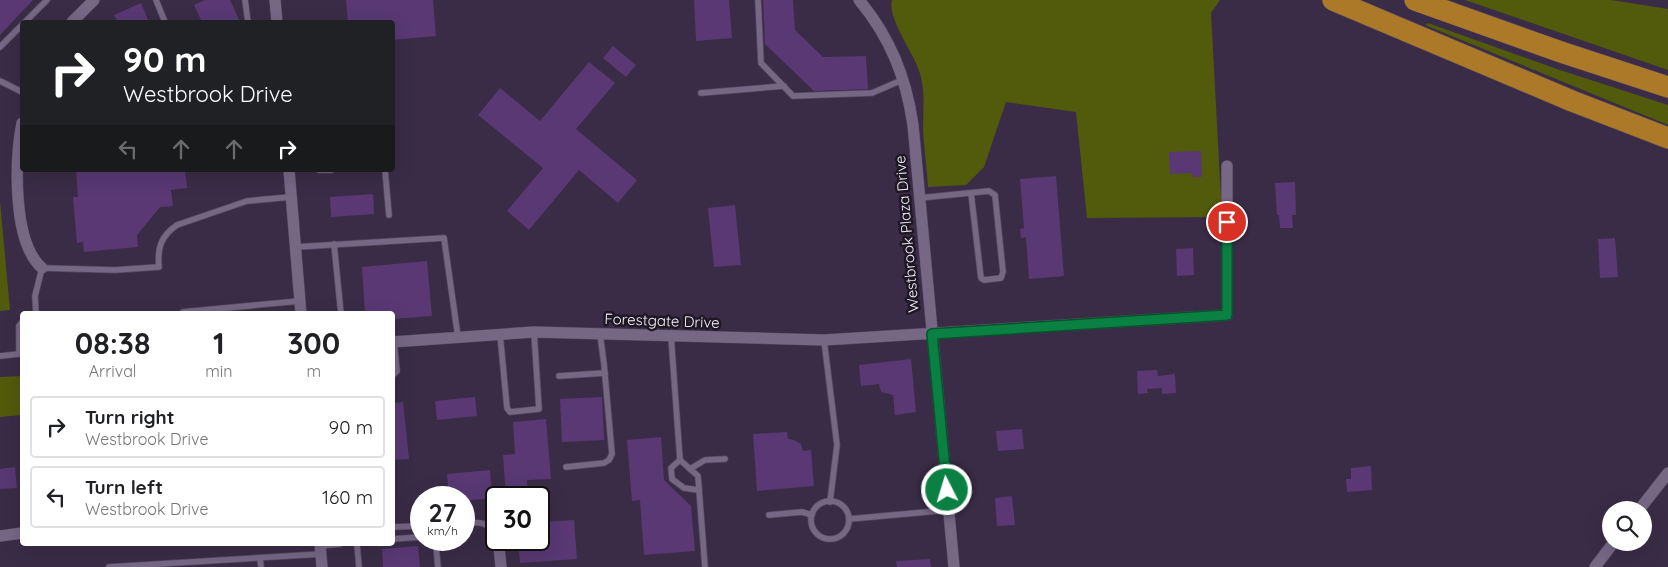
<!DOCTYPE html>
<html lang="en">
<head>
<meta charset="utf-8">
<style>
  :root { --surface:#fff; --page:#f2f2f2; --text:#202124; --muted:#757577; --line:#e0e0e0 }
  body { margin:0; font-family:Quicksand,sans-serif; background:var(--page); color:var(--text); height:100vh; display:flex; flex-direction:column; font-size:19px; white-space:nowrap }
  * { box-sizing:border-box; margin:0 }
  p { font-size:16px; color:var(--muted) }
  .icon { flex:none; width:28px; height:28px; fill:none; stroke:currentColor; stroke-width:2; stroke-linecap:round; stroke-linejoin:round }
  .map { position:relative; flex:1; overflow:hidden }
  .details { position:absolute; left:20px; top:311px; width:375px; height:235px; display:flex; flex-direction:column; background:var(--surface); border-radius:5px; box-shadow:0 5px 20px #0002 }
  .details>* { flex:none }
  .hud { position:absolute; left:20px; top:20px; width:375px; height:152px; border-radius:5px; box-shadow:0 5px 20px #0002; background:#202124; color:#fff; overflow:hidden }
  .buttons { position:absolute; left:1602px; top:501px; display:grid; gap:10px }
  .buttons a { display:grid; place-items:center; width:50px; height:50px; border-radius:50%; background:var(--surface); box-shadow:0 5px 20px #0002; font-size:25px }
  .speed { position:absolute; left:410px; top:486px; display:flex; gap:10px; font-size:25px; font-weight:700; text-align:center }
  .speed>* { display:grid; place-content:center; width:65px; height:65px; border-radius:50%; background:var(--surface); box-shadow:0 5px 20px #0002; line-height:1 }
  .speed small { font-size:12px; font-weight:400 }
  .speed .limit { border:2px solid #111; border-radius:8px; background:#fff; color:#111 }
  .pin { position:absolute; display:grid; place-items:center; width:42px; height:42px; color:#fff; margin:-21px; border:2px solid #fff; border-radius:50%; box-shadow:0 1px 5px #0007 }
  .me { position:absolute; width:55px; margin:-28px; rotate:355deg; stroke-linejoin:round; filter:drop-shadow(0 0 4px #0008) }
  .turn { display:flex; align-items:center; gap:18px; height:105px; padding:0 20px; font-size:22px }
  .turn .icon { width:65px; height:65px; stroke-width:2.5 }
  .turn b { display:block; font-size:35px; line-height:42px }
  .lanes { display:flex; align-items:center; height:48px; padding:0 20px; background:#0003; justify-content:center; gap:25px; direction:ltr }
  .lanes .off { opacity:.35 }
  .eta { display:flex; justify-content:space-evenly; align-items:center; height:85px; text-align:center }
  .eta b { font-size:30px; font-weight:700; line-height:35px }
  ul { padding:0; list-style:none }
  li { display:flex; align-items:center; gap:15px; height:62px; margin:0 10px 8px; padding:0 10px; border:2px solid var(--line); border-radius:5px }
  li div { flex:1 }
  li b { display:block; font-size:19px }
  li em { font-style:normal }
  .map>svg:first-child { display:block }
  .green { fill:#525a0c }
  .building { fill:#593874 }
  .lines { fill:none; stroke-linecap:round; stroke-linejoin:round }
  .lane-casing { stroke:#54485f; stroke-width:7 }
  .street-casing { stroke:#54485f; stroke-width:12 }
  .highway-casing { stroke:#54485f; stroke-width:22 }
  .lane { stroke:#766785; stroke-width:5.5 }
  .street { stroke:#766785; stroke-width:11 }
  .highway { stroke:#ac7929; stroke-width:21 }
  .route-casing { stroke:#07532c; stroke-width:12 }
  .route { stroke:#0b8043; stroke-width:9 }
  .labels { text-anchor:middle; stroke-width:5; stroke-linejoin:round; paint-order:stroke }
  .street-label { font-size:15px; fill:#f6eeff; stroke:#1e1823 }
</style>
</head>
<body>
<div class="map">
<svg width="1668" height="567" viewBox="0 0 1668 567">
  <rect width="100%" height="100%" fill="#3a2c46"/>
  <g class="green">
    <path d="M892 0H1220L1211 13 1222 217 1087 218 1076 112 1006 102 984 167 966 185 928 187C927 168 924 149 923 129 923 108 926 88 918 68 912 51 887 17 892 0Z"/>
    <path d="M1465 0H1611L1668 9V70Z"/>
    <path d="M1428 23 1560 70 1668 105V125L1425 25Z"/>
    <path d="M0 201 10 310 0 311Z"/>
    <path d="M22 376V415L0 417V377Z"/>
  </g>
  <g class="building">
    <path d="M0 0H33L0 35Z"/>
    <path d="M205 0H230L240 22H202L194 5Z"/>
    <path d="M346 0H433L436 36 392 40V22H348Z"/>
    <path d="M694 0H729L732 38 696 41Z"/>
    <path d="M763 0H793L795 30 823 57 866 56 868 89 814 91 765 44Z"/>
    <path d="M141 3 149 22H118L114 15Z"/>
    <path d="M613 46 636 65 626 77 603 58Z"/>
    <path d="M589 62 615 83 576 129 637 180 618 203 579 170 529 230 507 211 543 168 478 115 500 88 540 121Z"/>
    <path d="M1201 151 1202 177H1192V173L1170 174 1169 152Z"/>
    <path d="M76 170H185L187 188 171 190 173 206 160 207 137 235 138 247 84 252 83 242 77 243 73 197H78Z"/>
    <path d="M1056 176 1064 276 1029 279 1026 237 1021 238 1020 229 1024 228 1020 179Z"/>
    <path d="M1295 182 1296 215H1292L1293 228H1280L1279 215H1277L1275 183Z"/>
    <path d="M373 194 374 214 331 217 330 197Z"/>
    <path d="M735 205 741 265 714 267 708 208Z"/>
    <path d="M1615 238 1618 277 1600 278 1598 239Z"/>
    <path d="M1193 248 1194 275 1177 276 1176 249Z"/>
    <path d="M427 261 432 316 392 319V314H365L362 267Z"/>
    <path d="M911 359 916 412 895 415 893 395 881 392 879 384 861 386 859 365Z"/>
    <path d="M1157 370 1158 376 1175 374 1176 393 1162 394V388L1147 389 1148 393 1138 394 1137 371Z"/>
    <path d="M475 397 477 416 437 420 435 401Z"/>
    <path d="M602 397 604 440 562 442 560 399Z"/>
    <path d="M403 402 409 459 392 460V403Z"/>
    <path d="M546 419 551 479 527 480 528 496 506 498 503 455 515 454 513 422Z"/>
    <path d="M1022 429 1024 449 998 451 996 431Z"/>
    <path d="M787 432 788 439 794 440 801 444 803 451 811 450 814 486 757 491 753 434Z"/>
    <path d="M661 437 664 480 691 506 695 551 644 555 640 500 632 501 627 440Z"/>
    <path d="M1371 466 1372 490 1347 492 1346 479H1351V468Z"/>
    <path d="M15 467 17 488 0 489V469Z"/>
    <path d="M490 470 492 498 464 501V498H449L447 474Z"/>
    <path d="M1012 496 1015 525 997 526 995 498Z"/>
    <path d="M574 520 577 559 520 563 518 540H539V522Z"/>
    <path d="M418 546 420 567H383L382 549Z"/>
    <path d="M930 559 931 567H897L896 561Z"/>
  </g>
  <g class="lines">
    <defs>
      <g id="lane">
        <path d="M156 0 165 22"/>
        <path d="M245 0 248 22"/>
        <path d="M758 0 761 63 793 96 872 93 902 80"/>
        <path d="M25 22 47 0"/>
        <path d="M0 47 22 25"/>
        <path d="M0 81 22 92"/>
        <path d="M701 93 784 86"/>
        <path d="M319 170H331"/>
        <path d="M385 170 389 215"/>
        <path d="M919 198 989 191 995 195 1003 272 1001 278 984 280 981 278 971 193"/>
        <path d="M334 244 341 314"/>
        <path d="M296 247 444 238 458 337"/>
        <path d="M183 312 300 301"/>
        <path d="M36 314 35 296 42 268 115 270 159 267C157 248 161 236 177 225L247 201 291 197"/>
        <path d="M500 334 507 408 510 412 539 409 534 332"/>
        <path d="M671 336 680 460 698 476 705 567"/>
        <path d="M824 340 837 445 830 502"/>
        <path d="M0 356 19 354V326L22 322"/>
        <path d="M392 376 397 371 394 342"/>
        <path d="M559 376 605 373"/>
        <path d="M680 460 671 468 672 479 684 488 699 490"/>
        <path d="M566 467 604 463 609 460 612 454 604 364 600 334"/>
        <path d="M690 469 705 460 725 459"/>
        <circle cx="830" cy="520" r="19"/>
        <path d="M769 515 802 512 812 515"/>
        <path d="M849 519 949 510"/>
        <path d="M464 523C480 522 487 521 496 536"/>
        <path d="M392 527 421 526"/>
        <path d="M392 539 421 537"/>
        <path d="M433 540 436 546 438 567"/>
        <path d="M357 544 359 567"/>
        <path d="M320 546 340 544"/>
        <path d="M260 558 261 567"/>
        <path d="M109 567 321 554"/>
      </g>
      <g id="street">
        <path d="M275 0 277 22"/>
        <path d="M859 0C890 37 906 77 913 125L954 567"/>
        <path d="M72 22 94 0"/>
        <path d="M22 123C15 159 12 242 42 268"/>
        <path d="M289 170 301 314"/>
        <path d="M392 342 534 332 824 340 1227 315V166"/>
        <path d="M1639 510 1668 473"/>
        <path d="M0 536 22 533"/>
        <path d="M320 544 322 567"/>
        <path d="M499 546 501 567"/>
        <path d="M1595 567 1614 542"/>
      </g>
      <g id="highway">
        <path d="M1333 0 1572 101 1668 138"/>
        <path d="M1415 0 1561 52 1668 87"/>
      </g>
    </defs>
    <use href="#lane" class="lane-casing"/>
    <use href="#street" class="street-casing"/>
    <use href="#highway" class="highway-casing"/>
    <use href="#lane" class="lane"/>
    <use href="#street" class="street"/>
    <use href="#highway" class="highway"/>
  </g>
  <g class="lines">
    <defs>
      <path id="route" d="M947 490 932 334 1227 315V222"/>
    </defs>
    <use href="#route" class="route-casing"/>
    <use href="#route" class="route"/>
  </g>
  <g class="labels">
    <g class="street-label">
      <text transform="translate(907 234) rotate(-95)" y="5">Westbrook Plaza Drive</text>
      <text transform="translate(662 321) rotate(2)" y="5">Forestgate Drive</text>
    </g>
  </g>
</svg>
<div class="buttons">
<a><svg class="icon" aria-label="search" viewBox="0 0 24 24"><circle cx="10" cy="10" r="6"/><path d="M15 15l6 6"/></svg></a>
</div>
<div class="speed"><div>27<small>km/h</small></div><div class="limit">30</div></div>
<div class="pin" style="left:1227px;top:222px;background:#d93025"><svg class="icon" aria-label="arrive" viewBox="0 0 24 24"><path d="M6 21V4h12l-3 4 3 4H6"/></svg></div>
<svg class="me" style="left:947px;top:490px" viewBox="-20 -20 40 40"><circle r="17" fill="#0b8043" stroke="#fff" stroke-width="3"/><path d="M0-11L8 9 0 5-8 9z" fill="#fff"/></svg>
<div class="hud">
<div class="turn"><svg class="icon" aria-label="right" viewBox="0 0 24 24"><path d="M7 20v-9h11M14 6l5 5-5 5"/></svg><div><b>90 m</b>Westbrook Drive</div></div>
<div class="lanes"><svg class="icon off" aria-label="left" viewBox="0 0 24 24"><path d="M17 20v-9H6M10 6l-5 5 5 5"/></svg><svg class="icon off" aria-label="ahead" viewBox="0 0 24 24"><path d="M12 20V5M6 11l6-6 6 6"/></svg><svg class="icon off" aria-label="ahead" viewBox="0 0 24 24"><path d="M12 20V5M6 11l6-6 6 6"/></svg><svg class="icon" aria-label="right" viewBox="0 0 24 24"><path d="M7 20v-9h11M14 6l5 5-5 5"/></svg></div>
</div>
<section class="details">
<div class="eta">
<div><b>08:38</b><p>Arrival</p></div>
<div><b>1</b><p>min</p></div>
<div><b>300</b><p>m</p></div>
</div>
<ul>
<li><svg class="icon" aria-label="right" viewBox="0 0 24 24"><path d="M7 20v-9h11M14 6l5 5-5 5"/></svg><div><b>Turn right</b><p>Westbrook Drive</p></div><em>90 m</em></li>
<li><svg class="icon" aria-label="left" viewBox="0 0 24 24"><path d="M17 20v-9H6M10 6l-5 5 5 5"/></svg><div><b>Turn left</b><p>Westbrook Drive</p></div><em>160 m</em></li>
</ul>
</section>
</div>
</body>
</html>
